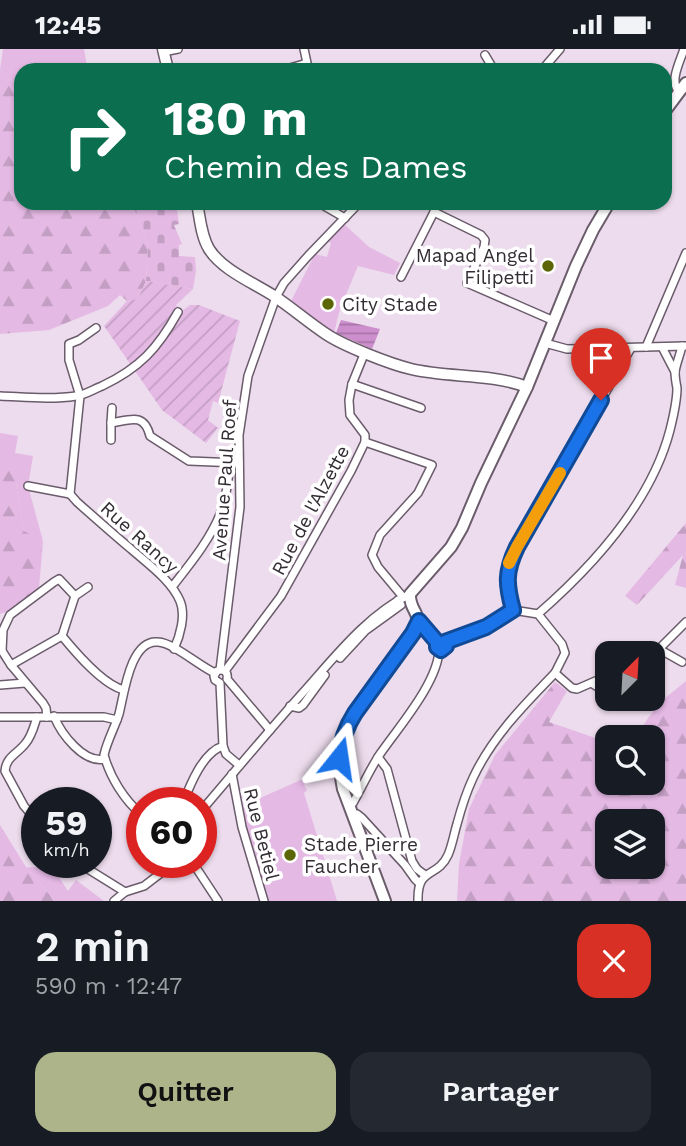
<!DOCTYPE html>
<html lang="fr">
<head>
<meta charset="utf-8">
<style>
  :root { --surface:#171b24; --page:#242831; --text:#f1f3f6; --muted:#9ea1a6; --accent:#aeb48a }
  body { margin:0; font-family:"Work Sans",sans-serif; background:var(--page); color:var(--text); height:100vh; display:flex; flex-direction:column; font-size:26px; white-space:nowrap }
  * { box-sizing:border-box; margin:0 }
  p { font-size:23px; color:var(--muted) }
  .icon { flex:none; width:38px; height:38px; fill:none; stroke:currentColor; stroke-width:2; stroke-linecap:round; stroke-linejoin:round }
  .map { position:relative; height:852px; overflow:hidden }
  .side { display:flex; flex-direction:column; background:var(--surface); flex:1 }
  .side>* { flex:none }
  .top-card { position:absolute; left:14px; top:14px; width:658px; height:147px; border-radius:21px; box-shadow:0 2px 5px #0004; background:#0b6e4f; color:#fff; overflow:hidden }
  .needle { width:46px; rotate:24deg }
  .buttons { position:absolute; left:595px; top:592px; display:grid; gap:14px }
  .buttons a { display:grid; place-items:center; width:70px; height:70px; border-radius:14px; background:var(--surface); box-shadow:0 2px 5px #0004; font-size:35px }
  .speed { position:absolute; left:21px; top:738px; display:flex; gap:14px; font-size:35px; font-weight:700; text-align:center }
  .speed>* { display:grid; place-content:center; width:91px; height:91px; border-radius:50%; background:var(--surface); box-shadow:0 2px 5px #0004; line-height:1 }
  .speed small { font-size:18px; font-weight:400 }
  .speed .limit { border:10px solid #d22; background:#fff; color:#111 }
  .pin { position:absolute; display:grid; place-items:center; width:60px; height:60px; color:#fff; margin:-72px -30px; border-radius:50% 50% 50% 0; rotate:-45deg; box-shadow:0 0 7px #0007 }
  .pin .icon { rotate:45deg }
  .me { position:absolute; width:77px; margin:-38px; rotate:15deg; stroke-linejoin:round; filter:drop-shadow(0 0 5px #0008) }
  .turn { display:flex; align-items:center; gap:24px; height:147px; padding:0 35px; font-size:32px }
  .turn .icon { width:91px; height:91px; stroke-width:2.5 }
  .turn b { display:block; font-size:49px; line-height:60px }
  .round { display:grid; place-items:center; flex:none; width:74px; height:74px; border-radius:21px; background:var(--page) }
  .headline { display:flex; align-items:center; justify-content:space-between; height:119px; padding:0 35px }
  h1 { font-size:42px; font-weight:600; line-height:52px }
  .action { display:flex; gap:14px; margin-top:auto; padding:14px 35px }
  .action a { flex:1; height:80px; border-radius:21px; background:var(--accent); color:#111; font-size:28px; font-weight:600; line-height:80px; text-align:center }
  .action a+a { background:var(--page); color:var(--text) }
  .status { display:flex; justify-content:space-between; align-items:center; height:49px; padding:0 35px; background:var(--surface); direction:ltr }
  .status svg { height:19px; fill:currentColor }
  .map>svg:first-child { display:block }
  .green { fill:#e4b9e4 }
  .forest { fill:url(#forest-firs); fill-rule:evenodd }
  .cemetery { fill:url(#cemetery-stones) }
  .garden { fill:url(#garden-furrows) }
  .water { fill:url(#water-rules) }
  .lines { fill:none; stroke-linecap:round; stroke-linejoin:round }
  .street-casing { stroke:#6a5c6a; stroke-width:10 }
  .secondary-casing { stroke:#6a5c6a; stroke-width:13 }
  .primary-casing { stroke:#6a5c6a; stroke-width:14 }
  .street { stroke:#fff; stroke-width:7 }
  .secondary { stroke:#fff; stroke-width:10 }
  .primary { stroke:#fff; stroke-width:10 }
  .route-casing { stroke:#114b97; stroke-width:18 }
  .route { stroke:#1a73e8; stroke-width:12 }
  .slow { stroke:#f59e0b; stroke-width:12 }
  .poi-dot { fill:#5c6606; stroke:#fff; stroke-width:2.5 }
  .labels { text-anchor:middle; stroke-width:7; stroke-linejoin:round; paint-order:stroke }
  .poi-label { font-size:19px; fill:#332d33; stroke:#fff; text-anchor:start }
  .street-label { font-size:19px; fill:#332d33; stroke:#fff }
</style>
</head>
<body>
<div class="status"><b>12:45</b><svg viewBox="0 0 49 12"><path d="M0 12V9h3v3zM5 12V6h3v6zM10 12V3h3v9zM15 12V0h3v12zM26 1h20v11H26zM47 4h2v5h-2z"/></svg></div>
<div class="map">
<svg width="686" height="852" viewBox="0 0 686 852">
  <defs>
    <pattern id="forest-firs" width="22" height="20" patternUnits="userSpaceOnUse" patternTransform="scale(1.75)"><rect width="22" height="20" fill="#e4b9e4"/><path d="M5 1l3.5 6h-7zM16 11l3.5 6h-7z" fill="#c49fc4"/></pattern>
    <pattern id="cemetery-stones" width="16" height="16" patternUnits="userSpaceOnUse" patternTransform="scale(1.75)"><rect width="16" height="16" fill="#e4b9e4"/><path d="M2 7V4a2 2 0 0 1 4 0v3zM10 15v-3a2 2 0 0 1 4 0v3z" fill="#c49fc4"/></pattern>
    <pattern id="garden-furrows" width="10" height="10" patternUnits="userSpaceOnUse" patternTransform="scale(1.75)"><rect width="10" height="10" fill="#e4b9e4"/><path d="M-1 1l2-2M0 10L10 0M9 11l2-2" fill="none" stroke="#c49fc4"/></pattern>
    <pattern id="water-rules" width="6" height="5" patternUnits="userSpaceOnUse" patternTransform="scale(1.75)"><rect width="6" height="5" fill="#cd8ece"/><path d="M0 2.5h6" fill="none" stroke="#a774a8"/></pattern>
  </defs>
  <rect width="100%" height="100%" fill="#eddced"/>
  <g class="green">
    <path d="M3 0H84L87 17 92 21H21V40L0 20Z"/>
    <path d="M344 175 369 198 400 214 394 226 358 217 340 260 334 284 291 252 315 205 327 208 331 194 327 192Z"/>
    <path d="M0 384 18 387 15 404 33 407 28 437 43 492 24 483 16 435 22 428 0 413Z"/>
    <path d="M303 730 306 734 304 736 307 741 304 744 337 852H269L248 789 242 759 251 756 253 747 260 749Z"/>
    <path d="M26 818 53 819 68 842 76 831 104 852H55Z"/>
  </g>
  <g class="forest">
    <path d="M0 20 21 40V154H132L148 196 146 232 138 250 127 252 120 246 108 257 49 281 0 285Z"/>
    <path d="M0 413 23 428 16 435 24 482 43 492 39 539 9 562 0 565Z"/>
    <path d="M686 474V539L675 536 683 506 637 556 625 547Z"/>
    <path d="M686 632V852H457L459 815 469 760 495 706 555 633 567 642 549 673 607 693V733H653V688H636L648 669 664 650ZM607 772H653V817H607Z"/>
    <path d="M0 776 26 818 55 852H0Z"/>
  </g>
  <path class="cemetery" d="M132 154H176L179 175 174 176 182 195 179 196V207L195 208 196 222 193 240 146 232 148 196Z"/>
  <path class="garden" d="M146 232 193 240 176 256 182 262 190 256H199L240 272 218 354 213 352 208 371 218 379 206 394 162 361 104 277 127 252 138 250Z"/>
  <path class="water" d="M341 271 380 280 372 300 336 284Z"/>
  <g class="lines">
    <defs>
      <g id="street">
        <path d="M163 3 178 0"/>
        <path d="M485 6 494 21"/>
        <path d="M283 21 307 14 304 0"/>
        <path d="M542 21 560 0"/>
        <path d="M679 43C669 32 680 13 684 0"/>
        <path d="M319 154 345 169"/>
        <path d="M438 154 434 163 481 186 485 191 484 198 467 234 554 272"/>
        <path d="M401 228 434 163"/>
        <path d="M96 279 79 291 69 295V311L80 347 70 445 77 453C95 469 113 485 131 500 148 515 171 531 180 552 186 566 180 587 174 600"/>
        <path d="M545 294 567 300 685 297"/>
        <path d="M646 298 686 204"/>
        <path d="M662 298 675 323"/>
        <path d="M352 335 421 359"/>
        <path d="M0 347C25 348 51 351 76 347 85 346 94 340 102 337 140 319 158 299 178 263"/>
        <path d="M111 374 112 359"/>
        <path d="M111 391V374C130 371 144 363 150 387L189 412 239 414"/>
        <path d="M365 393 432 416 418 444 380 486 372 506 378 518 403 548"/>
        <path d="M28 437 70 445"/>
        <path d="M172 538C190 515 210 491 221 463 227 448 228 430 230 414"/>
        <path d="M75 547 88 538"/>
        <path d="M513 561C506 535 505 523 517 498L631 299"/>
        <path d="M538 565C593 517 651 454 670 381 673 369 677 352 677 339 676 334 675 328 675 323 676 315 680 306 682 297"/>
        <path d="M445 593 486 578 513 561 538 565 562 595 565 604 555 624 572 639 577 640 607 627"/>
        <path d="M659 600 682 613"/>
        <path d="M2 602 3 581 10 566 54 533 59 530 75 547 62 587C76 604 103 636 124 641"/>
        <path d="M2 602 11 616 43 654 46 659 47 668"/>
        <path d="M651 604 659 600 686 573"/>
        <path d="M340 609 365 582 401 556 398 551"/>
        <path d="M11 616 62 587"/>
        <path d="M221 621C226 621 228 625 227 630L270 681"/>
        <path d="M225 622 281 547 351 422 365 393V386L350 366 349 351 352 335 365 303"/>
        <path d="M593 635 607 644"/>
        <path d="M0 636 25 634"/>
        <path d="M614 649 636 657"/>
        <path d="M290 657 299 659 303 656 325 626"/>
        <path d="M54 667C61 685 84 715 105 710"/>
        <path d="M0 668H104L117 671"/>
        <path d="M378 708 387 720 412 812 417 820 425 826"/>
        <path d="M239 716 226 705 223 697 220 634 215 631 214 627 217 622 220 621 240 458 239 386 248 327 276 248 284 234 308 207 359 154"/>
        <path d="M232 725 242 778 264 852"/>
        <path d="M183 754C190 736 203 703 223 697"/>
        <path d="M349 755 353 754C362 738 370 720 380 705 398 679 439 632 439 600L437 598V594L419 571"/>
        <path d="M201 762C236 721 271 679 307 639 338 604 368 566 410 545"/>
        <path d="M142 766C124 751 110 728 104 706 107 692 115 678 119 665 124 646 130 590 158 593 174 594 199 617 215 624"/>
        <path d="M353 766 357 765 362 769 405 816 415 830 419 834"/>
        <path d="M37 772 24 757 5 722C6 708 17 705 25 695 32 687 34 677 37 668"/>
        <path d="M81 814 88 820 125 843 144 837 174 814"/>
        <path d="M193 814 218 852"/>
        <path d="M114 852 125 843"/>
        <path d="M418 852C417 817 437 830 448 806 452 797 454 785 457 775 461 760 466 744 473 729 492 688 524 656 555 624"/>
      </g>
      <g id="secondary">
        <path d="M163 0 168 21"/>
        <path d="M197 154C200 169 201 187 209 200 222 221 254 234 274 247 292 259 308 273 326 285 344 297 390 315 411 320 449 329 489 324 527 338"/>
      </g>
      <g id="primary">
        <path d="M665 62 686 34"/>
        <path d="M385 852 343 740C337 711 340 689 354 664L413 585C425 563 409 564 410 545L451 498 462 479 481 434 527 338 576 217 593 181 609 154"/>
      </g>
    </defs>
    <use href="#street" class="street-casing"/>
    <use href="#secondary" class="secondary-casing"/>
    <use href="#primary" class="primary-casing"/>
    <use href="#street" class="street"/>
    <use href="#secondary" class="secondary"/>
    <use href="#primary" class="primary"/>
  </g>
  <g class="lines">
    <defs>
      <path id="route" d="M339 709C341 692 346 678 355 664L413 584 419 572 437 593V598L441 601 446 597 445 593 486 578 513 561C506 535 505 523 517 498L601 351"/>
    </defs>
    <use href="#route" class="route-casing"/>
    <use href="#route" class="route"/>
    <path class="slow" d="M509 514 517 498 560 424"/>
  </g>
  <g class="poi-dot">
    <circle cx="548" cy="217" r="7"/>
    <circle cx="328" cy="255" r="7"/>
    <circle cx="290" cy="806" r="7"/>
  </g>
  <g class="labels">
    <g class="poi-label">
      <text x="534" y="213" text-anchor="end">Mapad Angel<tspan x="534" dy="22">Filipetti</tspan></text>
      <text x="342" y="262">City Stade</text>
      <text x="304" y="802">Stade Pierre<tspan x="304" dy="22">Faucher</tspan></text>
    </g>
    <g class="street-label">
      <text transform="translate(224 431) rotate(-86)" y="7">Avenue Paul Roef</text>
      <text transform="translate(310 461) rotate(-62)" y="7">Rue de l'Alzette</text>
      <text transform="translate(140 488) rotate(42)" y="7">Rue Rancy</text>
      <text transform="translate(262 785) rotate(76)" y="7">Rue Betiel</text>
    </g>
  </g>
</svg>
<div class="buttons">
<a><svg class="needle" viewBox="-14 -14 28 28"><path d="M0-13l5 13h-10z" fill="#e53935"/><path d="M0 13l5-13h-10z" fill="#9ea1a6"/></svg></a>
<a><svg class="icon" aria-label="search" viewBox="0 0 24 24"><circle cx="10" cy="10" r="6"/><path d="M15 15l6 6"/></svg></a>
<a><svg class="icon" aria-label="layers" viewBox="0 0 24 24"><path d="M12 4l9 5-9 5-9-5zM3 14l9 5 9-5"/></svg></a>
</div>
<div class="speed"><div>59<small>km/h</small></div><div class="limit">60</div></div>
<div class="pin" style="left:601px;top:351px;background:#d93025"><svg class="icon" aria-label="arrive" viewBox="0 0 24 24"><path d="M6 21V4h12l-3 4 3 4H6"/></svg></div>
<svg class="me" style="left:339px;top:709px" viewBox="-20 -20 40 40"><path d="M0-17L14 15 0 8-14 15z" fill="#1a73e8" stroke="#fff" stroke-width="4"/></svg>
<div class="top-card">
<div class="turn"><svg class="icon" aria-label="right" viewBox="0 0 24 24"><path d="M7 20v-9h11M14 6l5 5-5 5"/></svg><div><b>180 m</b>Chemin des Dames</div></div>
</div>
</div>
<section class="side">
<div class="headline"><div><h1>2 min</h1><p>590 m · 12:47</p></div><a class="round" style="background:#d93025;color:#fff"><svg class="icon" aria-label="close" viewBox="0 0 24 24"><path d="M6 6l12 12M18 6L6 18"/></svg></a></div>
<div class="action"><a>Quitter</a><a>Partager</a></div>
</section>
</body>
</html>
